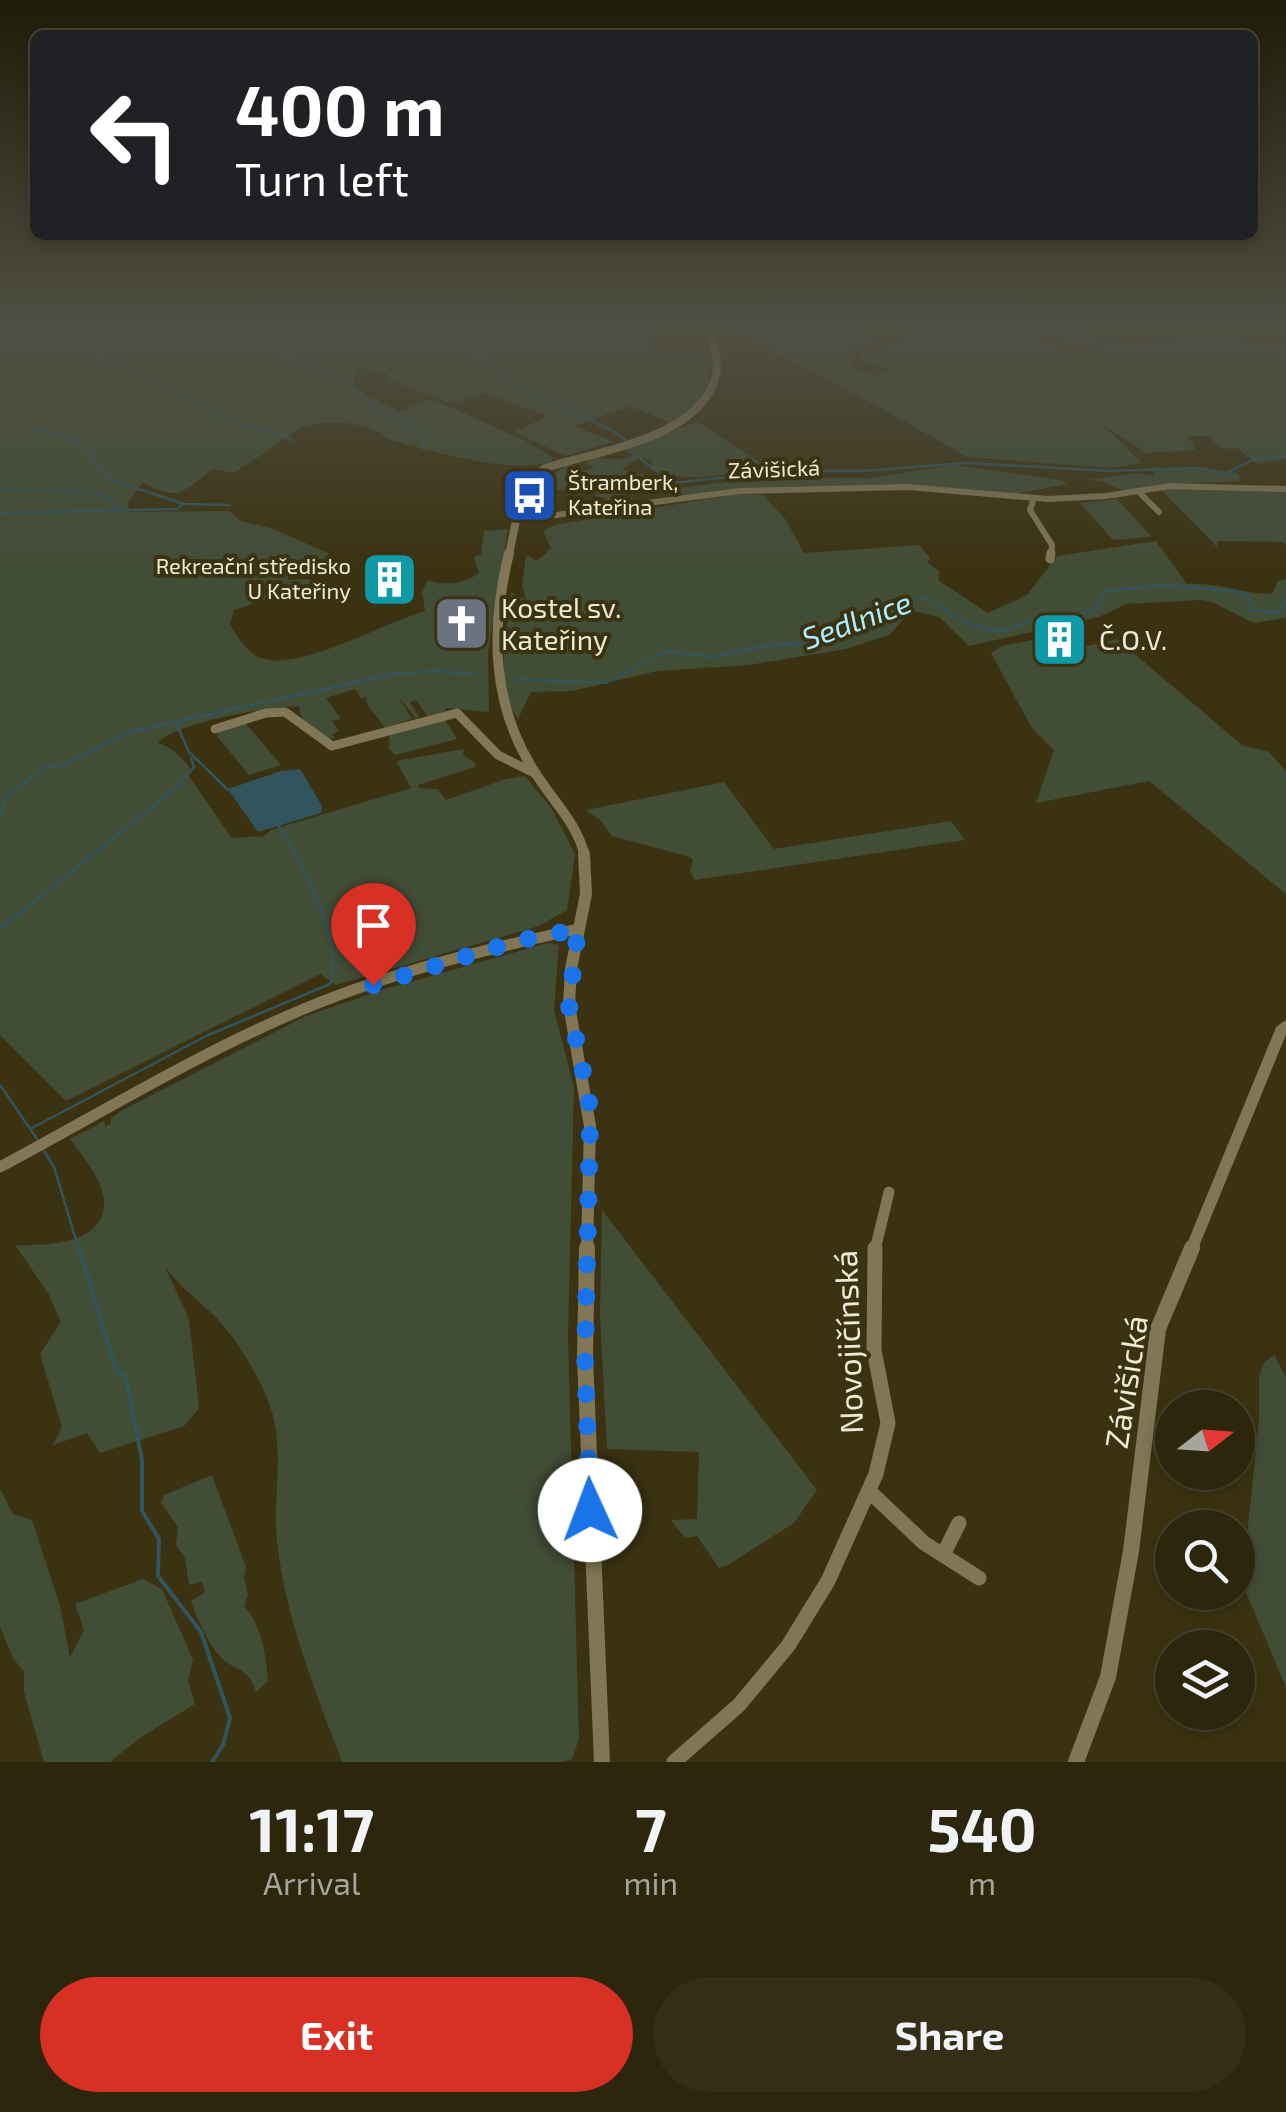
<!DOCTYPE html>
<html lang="en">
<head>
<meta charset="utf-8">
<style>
  :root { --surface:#2c260d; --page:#342e16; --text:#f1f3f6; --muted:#a6a59d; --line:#48432e; --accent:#d93025 }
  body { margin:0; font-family:"Exo 2",sans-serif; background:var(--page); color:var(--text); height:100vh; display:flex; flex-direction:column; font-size:38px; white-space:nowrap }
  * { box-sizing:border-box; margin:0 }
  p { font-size:32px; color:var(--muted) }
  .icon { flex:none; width:55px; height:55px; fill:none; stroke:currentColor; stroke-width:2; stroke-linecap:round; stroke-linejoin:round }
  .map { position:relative; height:1762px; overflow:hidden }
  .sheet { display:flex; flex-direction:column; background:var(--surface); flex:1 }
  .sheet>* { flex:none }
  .banner { position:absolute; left:30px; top:30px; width:1228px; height:210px; border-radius:15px; box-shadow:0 5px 15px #0003,0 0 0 2px var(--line); background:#202124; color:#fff; overflow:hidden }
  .needle { width:65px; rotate:73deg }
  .buttons { position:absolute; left:1155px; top:1390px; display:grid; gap:20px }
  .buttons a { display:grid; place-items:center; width:100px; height:100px; border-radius:50%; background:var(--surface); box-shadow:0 5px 15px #0003,0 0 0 2px var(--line); font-size:50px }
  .pin { position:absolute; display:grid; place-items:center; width:85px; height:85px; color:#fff; margin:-102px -42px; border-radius:50% 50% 50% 0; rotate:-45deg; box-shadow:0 0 10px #0007 }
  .pin .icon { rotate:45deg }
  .me { position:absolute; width:110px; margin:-55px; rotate:358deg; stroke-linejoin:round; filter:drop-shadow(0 0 8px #0008) }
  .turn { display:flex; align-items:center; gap:35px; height:210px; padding:0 40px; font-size:45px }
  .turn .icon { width:130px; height:130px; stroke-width:2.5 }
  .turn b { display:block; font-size:70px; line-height:85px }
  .eta { display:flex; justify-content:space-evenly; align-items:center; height:170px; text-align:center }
  .eta b { font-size:60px; font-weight:700; line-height:70px }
  .primary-button { display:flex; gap:20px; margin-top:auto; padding:20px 40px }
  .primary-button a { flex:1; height:115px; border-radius:60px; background:var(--accent); color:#fff; font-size:40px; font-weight:700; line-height:115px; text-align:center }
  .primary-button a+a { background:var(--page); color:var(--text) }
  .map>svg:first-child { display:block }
  .green { fill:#424d36 }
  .water { fill:#32545c }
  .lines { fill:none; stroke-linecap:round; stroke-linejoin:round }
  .stream-far1 { stroke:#32545c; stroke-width:2.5 }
  .stream { stroke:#32545c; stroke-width:4 }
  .minor-far3 { stroke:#817655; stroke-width:6 }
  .minor-far2 { stroke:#817655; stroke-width:9 }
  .minor-far1 { stroke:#817655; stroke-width:11 }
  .minor { stroke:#817655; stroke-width:15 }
  .tertiary-far3 { stroke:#817655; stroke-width:8 }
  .tertiary-far2 { stroke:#817655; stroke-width:10 }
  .tertiary-far1 { stroke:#817655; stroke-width:12 }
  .tertiary { stroke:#817655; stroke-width:16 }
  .wall { fill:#424056 }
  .shaded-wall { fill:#363446 }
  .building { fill:#4d4b64; stroke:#363446; stroke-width:2.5 }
  .route { stroke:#1a73e8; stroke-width:18; stroke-dasharray:0 32.4 }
  .labels { text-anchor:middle; stroke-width:8; stroke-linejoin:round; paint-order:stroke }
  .far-street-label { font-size:22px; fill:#efe9d7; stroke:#3b3211 }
  .far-poi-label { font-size:22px; fill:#efe9d7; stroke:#3b3211; text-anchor:start }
  .poi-label { font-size:28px; fill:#efe9d7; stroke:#3b3211; text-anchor:start }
  .water-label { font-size:30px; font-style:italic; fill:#aef; stroke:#3b3211 }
  .near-street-label { font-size:32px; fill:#efe9d7; stroke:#3b3211 }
</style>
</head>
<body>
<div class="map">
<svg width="1286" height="1762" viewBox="0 0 1286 1762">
  <rect width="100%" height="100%" fill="#3b3211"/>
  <g class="green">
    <path d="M0 322H643L652 351H710C716 382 698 408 674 424L630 406 575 426 614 442 565 456 514 432 548 416 484 393 451 404 390 380 388 372 398 362 383 375 359 367 353 384 361 392 400 411 432 399 526 441 553 458 552 461C511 476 429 450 387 439 369 420 317 417 294 432 274 445 254 461 233 473L213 469C183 491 178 503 143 482L128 502 129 512 229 511 241 521 271 528 328 553V557L288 574V580L308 579 315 583 234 610 230 625C238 637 247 653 261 658 299 672 385 622 425 611L422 592 428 580C445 586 464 584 479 573L474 557 481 554 484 531 508 529 488 653 489 712 446 708 444 712 428 717 416 700 410 702 419 717 416 719 398 696 412 719 385 728 367 704 366 697 361 698 355 689 326 698 341 719 332 721 339 731 332 734 335 739C318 738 300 723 299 706 267 707 179 722 157 743 171 746 185 759 192 772L188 775 232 838 264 836 271 830 411 788 396 761 464 749 463 755 475 763V767L418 785 419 788 438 789 446 800 506 779 525 776 552 809 575 854 567 910 539 926 336 985 320 974 66 1101 0 1035Z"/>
    <path d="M715 322H841L877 339 848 353 855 369 877 377 893 370 864 361 858 353 953 322H979L1058 345 1086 359 1101 351 990 322H1023L1120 344 1212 336 1286 344V459L1257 464 1237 448 1222 449 1208 436H1188L1196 450 1146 453 1102 424 1142 463 1114 468 967 457 876 405Z"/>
    <path d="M698 422 767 467C730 472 683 488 651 466L652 460 639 458 621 470 650 476 654 481 616 487 630 506H595L594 502H602L607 497 597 498 594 489 609 487 608 482 585 484 587 494 554 489 550 486 558 481 553 477 541 482 567 465 582 467 583 472 595 467 585 464 591 458C607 457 620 464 636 454L627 447Z"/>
    <path d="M954 465 1061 480 1067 484 1015 494 925 486 685 496 677 488 761 478H869Z"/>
    <path d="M1151 467C1182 470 1208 468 1238 473L1242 481 1162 484 1124 491 1102 481 1088 480 1136 473 1156 476Z"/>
    <path d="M1176 488 1286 491V545L1283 542 1217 541 1219 549 1161 490Z"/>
    <path d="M736 494 763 495 786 520 804 553 919 545 930 558 927 562 939 571V581L988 613 1027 595 1057 556 1156 541 1187 584C1217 582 1242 594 1272 594L1278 581 1286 579V618L1254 623 1212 602 1201 600 1126 604 1099 617 969 646 939 617 917 612 908 614 889 635 846 649 749 665 657 671 572 691 531 692 518 719C494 686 507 630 511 592L526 600 522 585 526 555 537 561 551 548 543 531 555 525Z"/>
    <path d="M1117 499 1151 536 1150 537 1113 540 1080 503Z"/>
    <path d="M1117 639 1243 746 1268 751 1286 771V894L1149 781 1036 803 1054 750 1032 728 991 653 1002 646 1033 640 1063 652Z"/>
    <path d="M443 717 457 739 395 755 389 749 390 732Z"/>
    <path d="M242 722 246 724 281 765 249 775 217 736 219 731Z"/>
    <path d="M724 782 774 849 951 821 965 840 695 880 690 872 693 860 690 857 612 836 600 820 586 810Z"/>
    <path d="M548 943 559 945 554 1010 574 1087 568 1337 579 1739 572 1759 563 1762H342C315 1690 286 1620 277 1542 272 1495 287 1444 267 1398 255 1369 232 1331 208 1310 192 1295 178 1284 165 1267L189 1319 199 1408 184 1426 100 1453 87 1433 53 1445 62 1427 40 1354 61 1322 48 1293 15 1245C44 1246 106 1245 104 1201 103 1180 82 1156 70 1139L104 1121 105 1126 111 1124V1118L121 1111 306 1016 385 989Z"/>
    <path d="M602 1210 817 1490 794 1523 728 1565 719 1568 697 1536 685 1538 671 1520 697 1519 699 1452 607 1449 600 1317Z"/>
    <path d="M1274 1355 1286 1377V1687L1242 1583 1259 1420V1375L1265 1362Z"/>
    <path d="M212 1475 246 1567 244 1578 248 1595 244 1606C262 1626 266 1655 268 1681L256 1692C248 1664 233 1673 217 1653 207 1640 196 1617 191 1601L205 1592 202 1582 189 1585 185 1558 176 1545 178 1527 161 1503 164 1495Z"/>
    <path d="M0 1489 13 1514 32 1520 60 1606 70 1657 84 1630 75 1604 143 1579 162 1589 193 1660 188 1680 195 1704 141 1737 110 1762H44L24 1692V1672L13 1658 0 1627Z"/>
  </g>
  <path class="water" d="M300 769 322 806 321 813 258 832 228 789 281 771Z"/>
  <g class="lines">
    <g class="stream-far1">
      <path d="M1018 322 1121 345 1212 344 1286 350"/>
      <path d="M451 330 509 382 613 431 627 441 628 450 673 483 784 471H862L966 463 1110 471 1199 468 1227 473 1254 459 1286 456"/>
      <path d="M286 355 349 383 377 410 420 431 424 449"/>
      <path d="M97 357 153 379 227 420 294 440"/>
      <path d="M35 430C78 440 85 440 108 479L184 504 230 505"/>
      <path d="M0 489 95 493 112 499 115 508"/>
      <path d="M0 513 177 509 182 505"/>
      <path d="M515 679 606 683 666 651 713 657 763 646 812 642 841 623 924 597 962 620 989 630 1003 631 1030 621 1094 611 1106 591 1165 585 1241 592 1249 597 1252 610 1279 613 1286 600"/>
      <path d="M176 723 189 752 228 790"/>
      <path d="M0 816 7 796 46 767 63 765 129 732 393 674 437 671 477 675"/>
      <path d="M0 929 176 788 194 767 191 758"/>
      <path d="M0 1085 37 1139"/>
      <path d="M32 1128 206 1036 330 984C345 943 301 861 279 826"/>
      <path d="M44 1151 54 1167 79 1250"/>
    </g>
    <path class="stream" d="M79 1248 116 1370 126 1377 142 1460V1511L159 1539 158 1576 201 1632 230 1718 223 1745 212 1762"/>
    <g class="minor-far3">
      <path d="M1138 491 1159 512"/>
      <path d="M1034 498 1030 510 1052 545 1051 555"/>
      <path d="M518 520 739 491 908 487 1048 499 1106 496 1170 486 1286 489"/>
    </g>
    <g class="minor-far2">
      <path d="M1050 559 1051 553"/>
      <path d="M215 729 266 713 285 712 332 746 457 713 498 755 536 774"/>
    </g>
    <g class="minor-far1">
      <path d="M0 1167C101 1113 200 1052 306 1008 393 972 486 949 578 929"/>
      <path d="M875 1250 889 1192"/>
    </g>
    <g class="minor">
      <path d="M869 1491 924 1543 979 1578"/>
      <path d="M943 1555 959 1523"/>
      <path d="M674 1762 739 1705 788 1646 828 1581 876 1474 888 1423 874 1350 875 1248"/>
    </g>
    <path class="tertiary-far3" d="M509 555C516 524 518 488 545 468 596 451 701 439 716 375 720 361 710 337 707 322"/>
    <path class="tertiary-far2" d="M509 553C490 631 491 708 538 777 555 803 578 825 585 857"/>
    <g class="tertiary-far1">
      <path d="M584 854 586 894 571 969 569 1005 590 1126 587 1250"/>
      <path d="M1191 1250 1281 1031 1286 1027"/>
    </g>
    <g class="tertiary">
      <path d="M587 1248 585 1357 602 1762"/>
      <path d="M1076 1762 1108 1677 1131 1551 1158 1329 1192 1248"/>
    </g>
  </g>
  <g class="wall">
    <path d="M378 569 400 574 401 582 388 586 379 576Z"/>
    <path d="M460 602 472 627 462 629 453 620 452 604Z"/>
  </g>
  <g class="shaded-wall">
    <path d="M400 574 401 582 388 586 387 578Z"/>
    <path d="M470 611 472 627 462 629 461 614Z"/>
  </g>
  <g class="building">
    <path d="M392 565 400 574 387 578 378 569Z"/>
    <path d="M460 602 470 611 461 614 452 604Z"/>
  </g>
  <linearGradient id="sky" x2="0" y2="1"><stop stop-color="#201c09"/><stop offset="0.57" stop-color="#4f4f43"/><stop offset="1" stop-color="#4f4f43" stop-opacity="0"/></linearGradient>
  <rect width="1286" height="569" fill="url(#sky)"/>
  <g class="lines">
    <path class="route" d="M373 985 517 941 578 929 569 1006 589 1100 590 1126 585 1357 590 1510"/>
  </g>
  <defs>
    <symbol id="bus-square" viewBox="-11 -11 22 22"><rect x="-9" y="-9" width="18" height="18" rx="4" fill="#1a4fb4" stroke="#3b3211"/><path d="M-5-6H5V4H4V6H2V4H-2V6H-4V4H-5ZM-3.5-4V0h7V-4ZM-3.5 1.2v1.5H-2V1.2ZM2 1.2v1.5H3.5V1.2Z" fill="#fff"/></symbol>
    <symbol id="building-square" viewBox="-11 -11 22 22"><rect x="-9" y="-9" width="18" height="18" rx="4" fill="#0f9aa8" stroke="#3b3211"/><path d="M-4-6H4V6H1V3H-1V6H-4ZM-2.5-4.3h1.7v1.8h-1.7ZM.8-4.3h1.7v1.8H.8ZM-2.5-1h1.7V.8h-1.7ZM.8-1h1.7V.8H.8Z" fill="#fff"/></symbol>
    <symbol id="church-square" viewBox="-11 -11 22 22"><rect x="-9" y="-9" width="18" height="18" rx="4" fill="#6b7280" stroke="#3b3211"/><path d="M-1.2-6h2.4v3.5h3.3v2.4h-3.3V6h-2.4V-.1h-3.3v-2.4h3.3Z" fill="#fff"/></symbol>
  </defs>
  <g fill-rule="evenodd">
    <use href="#bus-square" x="498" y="464" width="63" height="63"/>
    <use href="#building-square" x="358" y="548" width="63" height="63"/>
    <use href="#church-square" x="430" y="592" width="63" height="63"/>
    <use href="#building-square" x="1028" y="608" width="63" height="63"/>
  </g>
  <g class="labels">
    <g class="far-street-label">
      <text transform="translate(774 469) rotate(-2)" y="8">Závišická</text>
    </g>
    <g class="far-poi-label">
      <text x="568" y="490">Štramberk,<tspan x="568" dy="25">Kateřina</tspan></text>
      <text x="351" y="574" text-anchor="end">Rekreační středisko<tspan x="351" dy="25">U Kateřiny</tspan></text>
    </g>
    <g class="poi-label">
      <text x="501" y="618">Kostel sv.<tspan x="501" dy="32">Kateřiny</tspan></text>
      <text x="1099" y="650">Č.O.V.</text>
    </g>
    <g class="water-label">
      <text transform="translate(857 621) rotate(-20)" y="10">Sedlnice</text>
    </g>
    <g class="near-street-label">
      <text transform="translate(849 1342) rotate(-92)" y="11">Novojičínská</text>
      <text transform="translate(1127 1382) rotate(-81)" y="11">Závišická</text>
    </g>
  </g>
</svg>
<div class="buttons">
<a><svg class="needle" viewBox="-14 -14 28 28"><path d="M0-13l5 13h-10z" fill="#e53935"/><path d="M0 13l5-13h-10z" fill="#a6a59d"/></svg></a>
<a><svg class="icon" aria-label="search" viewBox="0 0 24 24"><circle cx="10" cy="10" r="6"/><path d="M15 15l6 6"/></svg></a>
<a><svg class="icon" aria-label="layers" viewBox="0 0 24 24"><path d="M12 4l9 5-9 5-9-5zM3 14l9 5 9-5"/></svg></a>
</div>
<div class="pin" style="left:373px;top:985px;background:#d93025"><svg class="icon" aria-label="arrive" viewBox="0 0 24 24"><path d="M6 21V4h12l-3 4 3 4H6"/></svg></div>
<svg class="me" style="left:590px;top:1510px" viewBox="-20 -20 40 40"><circle r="19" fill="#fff"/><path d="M0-13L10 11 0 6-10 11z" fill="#1a73e8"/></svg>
<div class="banner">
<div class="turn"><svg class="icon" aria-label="left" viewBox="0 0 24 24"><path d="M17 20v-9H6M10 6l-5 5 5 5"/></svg><div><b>400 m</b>Turn left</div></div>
</div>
</div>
<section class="sheet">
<div class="eta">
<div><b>11:17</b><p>Arrival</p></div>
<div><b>7</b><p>min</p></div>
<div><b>540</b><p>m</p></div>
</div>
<div class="primary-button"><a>Exit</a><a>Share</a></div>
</section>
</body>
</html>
